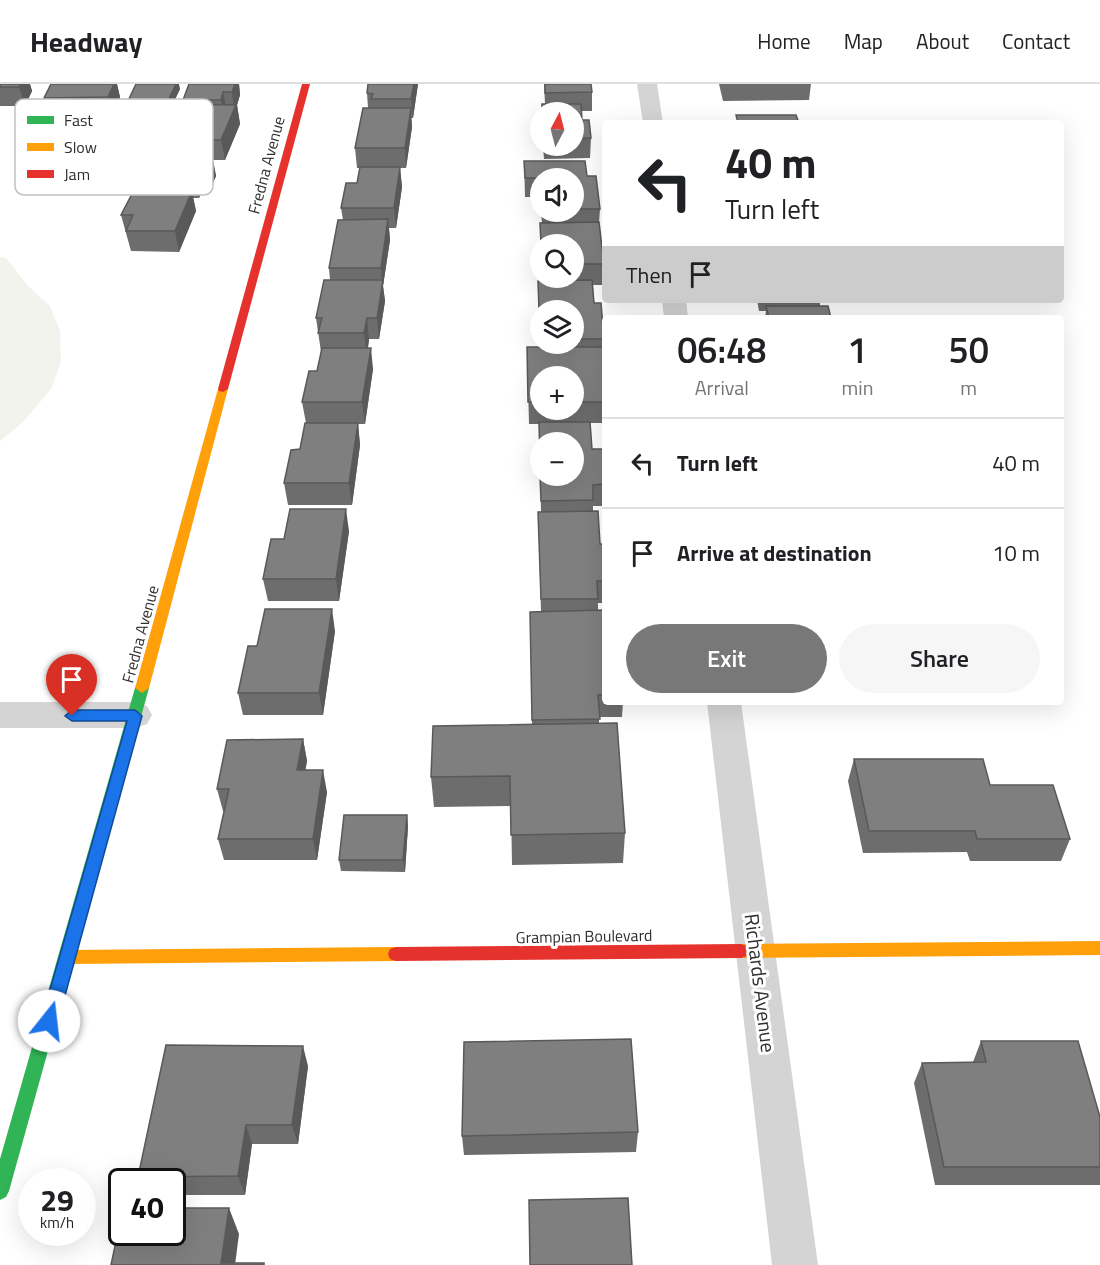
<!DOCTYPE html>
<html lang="en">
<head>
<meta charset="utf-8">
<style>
  :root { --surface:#fff; --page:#f6f6f6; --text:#202124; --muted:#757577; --line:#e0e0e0; --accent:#787878 }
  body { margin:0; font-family:"Titillium Web",sans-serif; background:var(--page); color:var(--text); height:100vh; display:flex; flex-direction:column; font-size:22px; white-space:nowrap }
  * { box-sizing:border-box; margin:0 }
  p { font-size:20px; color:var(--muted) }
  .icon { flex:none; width:33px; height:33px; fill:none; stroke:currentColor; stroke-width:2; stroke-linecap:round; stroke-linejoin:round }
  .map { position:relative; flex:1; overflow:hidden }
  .sheet { position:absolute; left:602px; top:231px; width:462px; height:390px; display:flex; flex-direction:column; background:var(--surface); border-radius:6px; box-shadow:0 6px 24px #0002 }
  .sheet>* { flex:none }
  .banner { position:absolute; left:602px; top:36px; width:462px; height:183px; border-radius:6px; box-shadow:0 6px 24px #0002; background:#fff; color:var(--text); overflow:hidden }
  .needle { width:39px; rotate:7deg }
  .controls { position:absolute; left:530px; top:18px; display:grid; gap:12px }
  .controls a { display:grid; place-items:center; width:54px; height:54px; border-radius:50%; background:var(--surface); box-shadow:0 6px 24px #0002; font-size:30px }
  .speed { position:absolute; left:18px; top:1084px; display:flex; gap:12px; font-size:30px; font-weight:700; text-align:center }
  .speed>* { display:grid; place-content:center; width:78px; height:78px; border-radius:50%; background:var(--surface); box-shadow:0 6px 24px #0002; line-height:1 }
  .speed small { font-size:15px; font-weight:400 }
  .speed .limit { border:3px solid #111; border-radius:9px; background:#fff; color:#111 }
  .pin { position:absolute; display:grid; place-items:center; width:51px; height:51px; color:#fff; margin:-62px -26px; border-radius:50% 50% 50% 0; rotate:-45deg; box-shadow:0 0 6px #0007 }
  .pin .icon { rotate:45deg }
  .me { position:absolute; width:66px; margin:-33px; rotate:16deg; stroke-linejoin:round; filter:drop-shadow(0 0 4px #0008) }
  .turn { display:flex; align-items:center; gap:21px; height:126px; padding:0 24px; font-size:27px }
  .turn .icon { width:78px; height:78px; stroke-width:2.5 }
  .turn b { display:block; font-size:42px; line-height:51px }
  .then { display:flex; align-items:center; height:57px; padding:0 24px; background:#0003; gap:12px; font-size:22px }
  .eta { display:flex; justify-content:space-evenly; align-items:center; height:102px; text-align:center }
  .eta b { font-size:36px; font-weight:600; line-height:42px }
  .action { display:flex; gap:12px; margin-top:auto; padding:12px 24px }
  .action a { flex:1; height:69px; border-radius:36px; background:var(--accent); color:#fff; font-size:24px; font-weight:600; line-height:69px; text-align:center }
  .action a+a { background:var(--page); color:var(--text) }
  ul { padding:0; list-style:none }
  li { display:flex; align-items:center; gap:18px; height:90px; padding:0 24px; border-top:2px solid var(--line) }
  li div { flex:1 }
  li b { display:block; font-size:22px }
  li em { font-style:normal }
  header { display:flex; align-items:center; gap:36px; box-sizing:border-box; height:84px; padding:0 30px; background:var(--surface); border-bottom:2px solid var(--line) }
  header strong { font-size:28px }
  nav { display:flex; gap:33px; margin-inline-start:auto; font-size:21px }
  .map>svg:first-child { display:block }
  .green { fill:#f2f3ed }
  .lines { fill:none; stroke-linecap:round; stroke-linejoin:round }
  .street { fill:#d4d4d4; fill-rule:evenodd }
  .fast { fill:#30b455; fill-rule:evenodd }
  .slow { fill:#ff9f0a; fill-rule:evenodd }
  .jam { fill:#e5322d; fill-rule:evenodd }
  .wall { fill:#6d6d6d; fill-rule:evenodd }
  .shaded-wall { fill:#595959 }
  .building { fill:#7f7f7f; stroke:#595959; stroke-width:1.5 }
  .route { fill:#1a73e8; stroke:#114b97; stroke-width:1.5 }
  .labels { text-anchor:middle; stroke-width:6; stroke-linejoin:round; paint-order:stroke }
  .street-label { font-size:16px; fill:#2f2f2f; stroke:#fff }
  .near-street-label { font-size:20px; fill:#2f2f2f; stroke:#fff }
  .key { fill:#fff; stroke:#c1c1c1; stroke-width:1.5 }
  .key-label { font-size:16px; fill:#2f2f2f }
</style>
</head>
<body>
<header>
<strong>Headway</strong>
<nav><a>Home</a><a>Map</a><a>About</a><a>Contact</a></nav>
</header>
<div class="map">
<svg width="1100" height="1181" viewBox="0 0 1100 1181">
  <rect width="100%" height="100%" fill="#fff"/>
  <path class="green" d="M0 173 6 174 28 202 50 222 60 247 61 278 51 305 24 337 0 357Z"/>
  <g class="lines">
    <g class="street">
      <path d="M637 0H657L663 39H643Z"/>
      <path d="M662 216H686L688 234H664Z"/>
      <path d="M0 618H135L147 622 152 631 147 640 135 644H0Z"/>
      <path d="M707 618H741L818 1181H772Z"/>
    </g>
    <path class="fast" d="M142 599 149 604 9 1107 6 1113 0 1116V1075L135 604Z"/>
    <g class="slow">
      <path d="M223 302 228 305 149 604 142 609 135 604 218 305Z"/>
      <path d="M1100 857V871L741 874 735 872 733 867 735 862 741 860Z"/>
      <path d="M396 863 402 865 404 870 402 875 396 877 68 880 62 878 60 873 62 868 68 866Z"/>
    </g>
    <g class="jam">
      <path d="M302 0H310L228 305 223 308 219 307 218 305Z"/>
      <path d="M741 860 747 862 749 867 747 872 741 874 396 877 390 875 388 870 390 865 396 863Z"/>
    </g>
  </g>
  <g class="wall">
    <path d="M0 0H30L32 7 25 22H0Z"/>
    <path d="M51 0H117L120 13 113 32 49 33 44 14Z"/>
    <path d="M239 0 240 11 237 21 240 40 225 76H213L216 92 211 103H204L199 114H193L196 127 179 168 131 167 121 131 155 106 152 93 165 66H148L144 46 153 28 129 29 127 19 180 5 169 28 174 29 184 20 183 16Z"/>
    <path d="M418 0 413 34H411L412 43 406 84H400L402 103 396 144H389L390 156 383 202 385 217 379 255H369L368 264 373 285 365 340H358L360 361 352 421H288L284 399 300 365 306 339 302 318 317 287 321 268 316 234 330 196 329 184 343 136 341 124 357 99 360 84H357L355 64 368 24 367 9Z"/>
    <path d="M544 0H591L592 8V27H581L582 36 591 54 590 74 544 75 543 62H573V28L545 20Z"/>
    <path d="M719 0H811L809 16 723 17Z"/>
    <path d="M524 77 587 92 600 125 599 139 604 180 603 201H593L594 219 604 255 603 263H604V339H590L592 365H604V422H593V427L600 460H604V519H598V527L604 526V618H623L622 633H599V639L625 749 623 779 512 781 511 722 434 723 431 693 532 640 530 528H541L538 428H541L539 340H529L527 263H539L538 197H541V194H573V160H540V139H542L541 128H573V94H540V113H525ZM540 226H573V260H540ZM540 292H573V326H540Z"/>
    <path d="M757 216H820V222L831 234H765L766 227H759Z"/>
    <path d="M349 447 339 517H268L263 495 284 455Z"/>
    <path d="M335 547 323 631H243L238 609 257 562Z"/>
    <path d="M303 655 307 677 305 686 327 708 317 776H224L218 755 224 727H223L217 705Z"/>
    <path d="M854 675 990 701 1070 755 1061 777H970L967 768 863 769 848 697Z"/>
    <path d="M407 731 408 742 405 788 341 787 339 776Z"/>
    <path d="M981 957 1100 1033V1101H935L914 999 922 979 973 978Z"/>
    <path d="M308 982 298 1060H252L245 1111H172V1098H140L138 1093Z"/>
    <path d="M638 1048 636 1068 464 1071 462 1052Z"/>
  </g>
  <g class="shaded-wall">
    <path d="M21 0H30L32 7 25 22 19 3Z"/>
    <path d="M114 0H117L120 13 113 32 108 13Z"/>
    <path d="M176 0H179L180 5 169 28 167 19Z"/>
    <path d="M231 0H239L240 11 237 21 240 40 225 76 221 56 234 25Z"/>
    <path d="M414 0H418L413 34 411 15Z"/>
    <path d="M223 8 227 27 224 35 221 16Z"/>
    <path d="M411 24 412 43 406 84 405 64Z"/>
    <path d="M209 64 211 75 212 72 216 92 211 103 205 72Z"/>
    <path d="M200 83 204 103 199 114 195 94Z"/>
    <path d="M400 83 402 103 396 144 394 124Z"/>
    <path d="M192 107 196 127 179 168 175 147Z"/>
    <path d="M388 135 390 156 383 202 385 217 379 255 377 234 382 198 381 184Z"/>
    <path d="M367 234 369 255 367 270 364 249Z"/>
    <path d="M371 264 373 285 365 340 362 318Z"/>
    <path d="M358 339 360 361 352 421 349 399Z"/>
    <path d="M346 425 349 447 339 517 336 495Z"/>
    <path d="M332 525 335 547 323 631 319 609Z"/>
    <path d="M303 655 307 677 302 708 297 686Z"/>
    <path d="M323 686 327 708 317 776 313 755Z"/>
    <path d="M407 731 408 742 405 788 403 776Z"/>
    <path d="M303 962 308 982 298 1060 292 1041Z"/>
    <path d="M246 1041 252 1060 245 1111 238 1092Z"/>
    <path d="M229 1124 239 1150 235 1181 221 1179Z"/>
  </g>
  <g class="building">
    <path d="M0 0H21L19 3H0Z"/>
    <path d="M51 0H114L108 13 44 14Z"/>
    <path d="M136 0H176L167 19H127Z"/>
    <path d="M189 0H235L232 8H223L221 16H183Z"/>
    <path d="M368 0H414L411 15H371L373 10 367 9Z"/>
    <path d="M545 0H591L592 8 545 9Z"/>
    <path d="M178 20 236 21 221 56H166L170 47 144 46 153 28 174 29Z"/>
    <path d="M542 20H581L582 36H589L591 54 573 55V28H542Z"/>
    <path d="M363 24H411L405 64H355Z"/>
    <path d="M736 31H796L799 39H738Z"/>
    <path d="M524 77H585L587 92H596L600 125H573V94H525Z"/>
    <path d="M360 83H400L394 124H341L346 99H357Z"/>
    <path d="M134 106 192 107 175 147H126L133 131H121Z"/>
    <path d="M388 135 381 184H329L338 136Z"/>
    <path d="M599 138 604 180H573V160H541L540 139Z"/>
    <path d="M324 196H383L377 234H367L364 249H318L322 234H316Z"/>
    <path d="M592 196 594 219H601L604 255H573V226H540V255L538 197Z"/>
    <path d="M766 222H828L831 234H769Z"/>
    <path d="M527 263H604V318H573V292H540V318H528Z"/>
    <path d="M322 264H371L362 318H302L309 287H317Z"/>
    <path d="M539 338H590L592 365H604V400L593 401V416L541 417 540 392H573V358H540V378Z"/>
    <path d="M305 339H358L349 399H284L291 366 300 365Z"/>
    <path d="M290 425H346L336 495H263L271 455H284Z"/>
    <path d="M598 427 600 460H604V497H597L598 515H541L538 428Z"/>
    <path d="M265 525H332L319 609H238L248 562H257Z"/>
    <path d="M604 526V611H598L600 635 532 636 530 528Z"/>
    <path d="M617 639 625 749 511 751 510 692 431 693 433 642Z"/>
    <path d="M303 655 297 686H323L313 755H218L229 705H217L227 656Z"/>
    <path d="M854 675H983L990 701H1053L1070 755H977L975 747H869Z"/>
    <path d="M344 731H407L403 776H339Z"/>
    <path d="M631 955 638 1048 462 1052 464 958Z"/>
    <path d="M981 957H1078L1100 1033V1083H944L922 979 986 978Z"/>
    <path d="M166 961 303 962 292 1041H246L238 1092 138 1093Z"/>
    <path d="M628 1114 632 1181H530L529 1116Z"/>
    <path d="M172 1124H229L221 1179H264V1181H111L122 1129V1149H172Z"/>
  </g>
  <path class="route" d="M72 626H135L142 632 58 937 55 943 49 945 43 943 41 937 127 637H72L65 632Z"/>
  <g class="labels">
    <g class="street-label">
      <text transform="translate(266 81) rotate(-75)" y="6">Fredna Avenue</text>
      <text transform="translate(140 550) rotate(-75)" y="6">Fredna Avenue</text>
      <text transform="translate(584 852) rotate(-1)" y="6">Grampian Boulevard</text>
    </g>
    <g class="near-street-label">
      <text transform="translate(760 899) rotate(83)" y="7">Richards Avenue</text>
    </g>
  </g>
  <rect x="15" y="15" width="198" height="96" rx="9" class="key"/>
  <rect x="27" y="32" width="27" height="8" fill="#30b455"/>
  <rect x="27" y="59" width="27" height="8" fill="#ff9f0a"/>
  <rect x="27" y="86" width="27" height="8" fill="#e5322d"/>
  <g class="key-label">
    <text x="64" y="42">Fast</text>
    <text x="64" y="69">Slow</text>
    <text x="64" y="96">Jam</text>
  </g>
</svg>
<div class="controls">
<a><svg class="needle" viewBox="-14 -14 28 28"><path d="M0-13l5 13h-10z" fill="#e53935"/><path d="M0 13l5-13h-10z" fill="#757577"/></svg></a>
<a><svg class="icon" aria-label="sound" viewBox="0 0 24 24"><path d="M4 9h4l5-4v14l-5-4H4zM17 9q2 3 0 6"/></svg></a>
<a><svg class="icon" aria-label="search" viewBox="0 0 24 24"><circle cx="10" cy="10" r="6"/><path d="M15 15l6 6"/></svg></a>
<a><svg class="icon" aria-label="layers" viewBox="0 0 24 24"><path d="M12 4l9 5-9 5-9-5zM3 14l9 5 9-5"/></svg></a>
<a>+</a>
<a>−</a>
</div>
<div class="speed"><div>29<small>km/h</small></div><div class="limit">40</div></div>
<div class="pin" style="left:72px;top:632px;background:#d93025"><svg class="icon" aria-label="arrive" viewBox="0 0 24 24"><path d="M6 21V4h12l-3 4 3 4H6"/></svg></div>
<svg class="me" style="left:49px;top:937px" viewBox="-20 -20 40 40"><circle r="19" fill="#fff"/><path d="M0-13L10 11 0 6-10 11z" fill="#1a73e8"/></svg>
<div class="banner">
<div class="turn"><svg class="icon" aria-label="left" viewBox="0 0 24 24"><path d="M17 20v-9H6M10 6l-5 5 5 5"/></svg><div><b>40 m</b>Turn left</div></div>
<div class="then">Then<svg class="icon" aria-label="arrive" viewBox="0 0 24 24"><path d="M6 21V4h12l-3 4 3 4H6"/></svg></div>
</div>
<section class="sheet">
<div class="eta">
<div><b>06:48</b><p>Arrival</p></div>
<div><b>1</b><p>min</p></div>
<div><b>50</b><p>m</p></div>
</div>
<ul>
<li><svg class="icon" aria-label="left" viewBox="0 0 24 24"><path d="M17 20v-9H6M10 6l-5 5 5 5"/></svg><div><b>Turn left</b></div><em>40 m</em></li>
<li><svg class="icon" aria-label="arrive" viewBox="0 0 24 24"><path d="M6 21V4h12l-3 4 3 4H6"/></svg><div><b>Arrive at destination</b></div><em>10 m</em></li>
</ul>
<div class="action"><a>Exit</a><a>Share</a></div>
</section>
</div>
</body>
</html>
